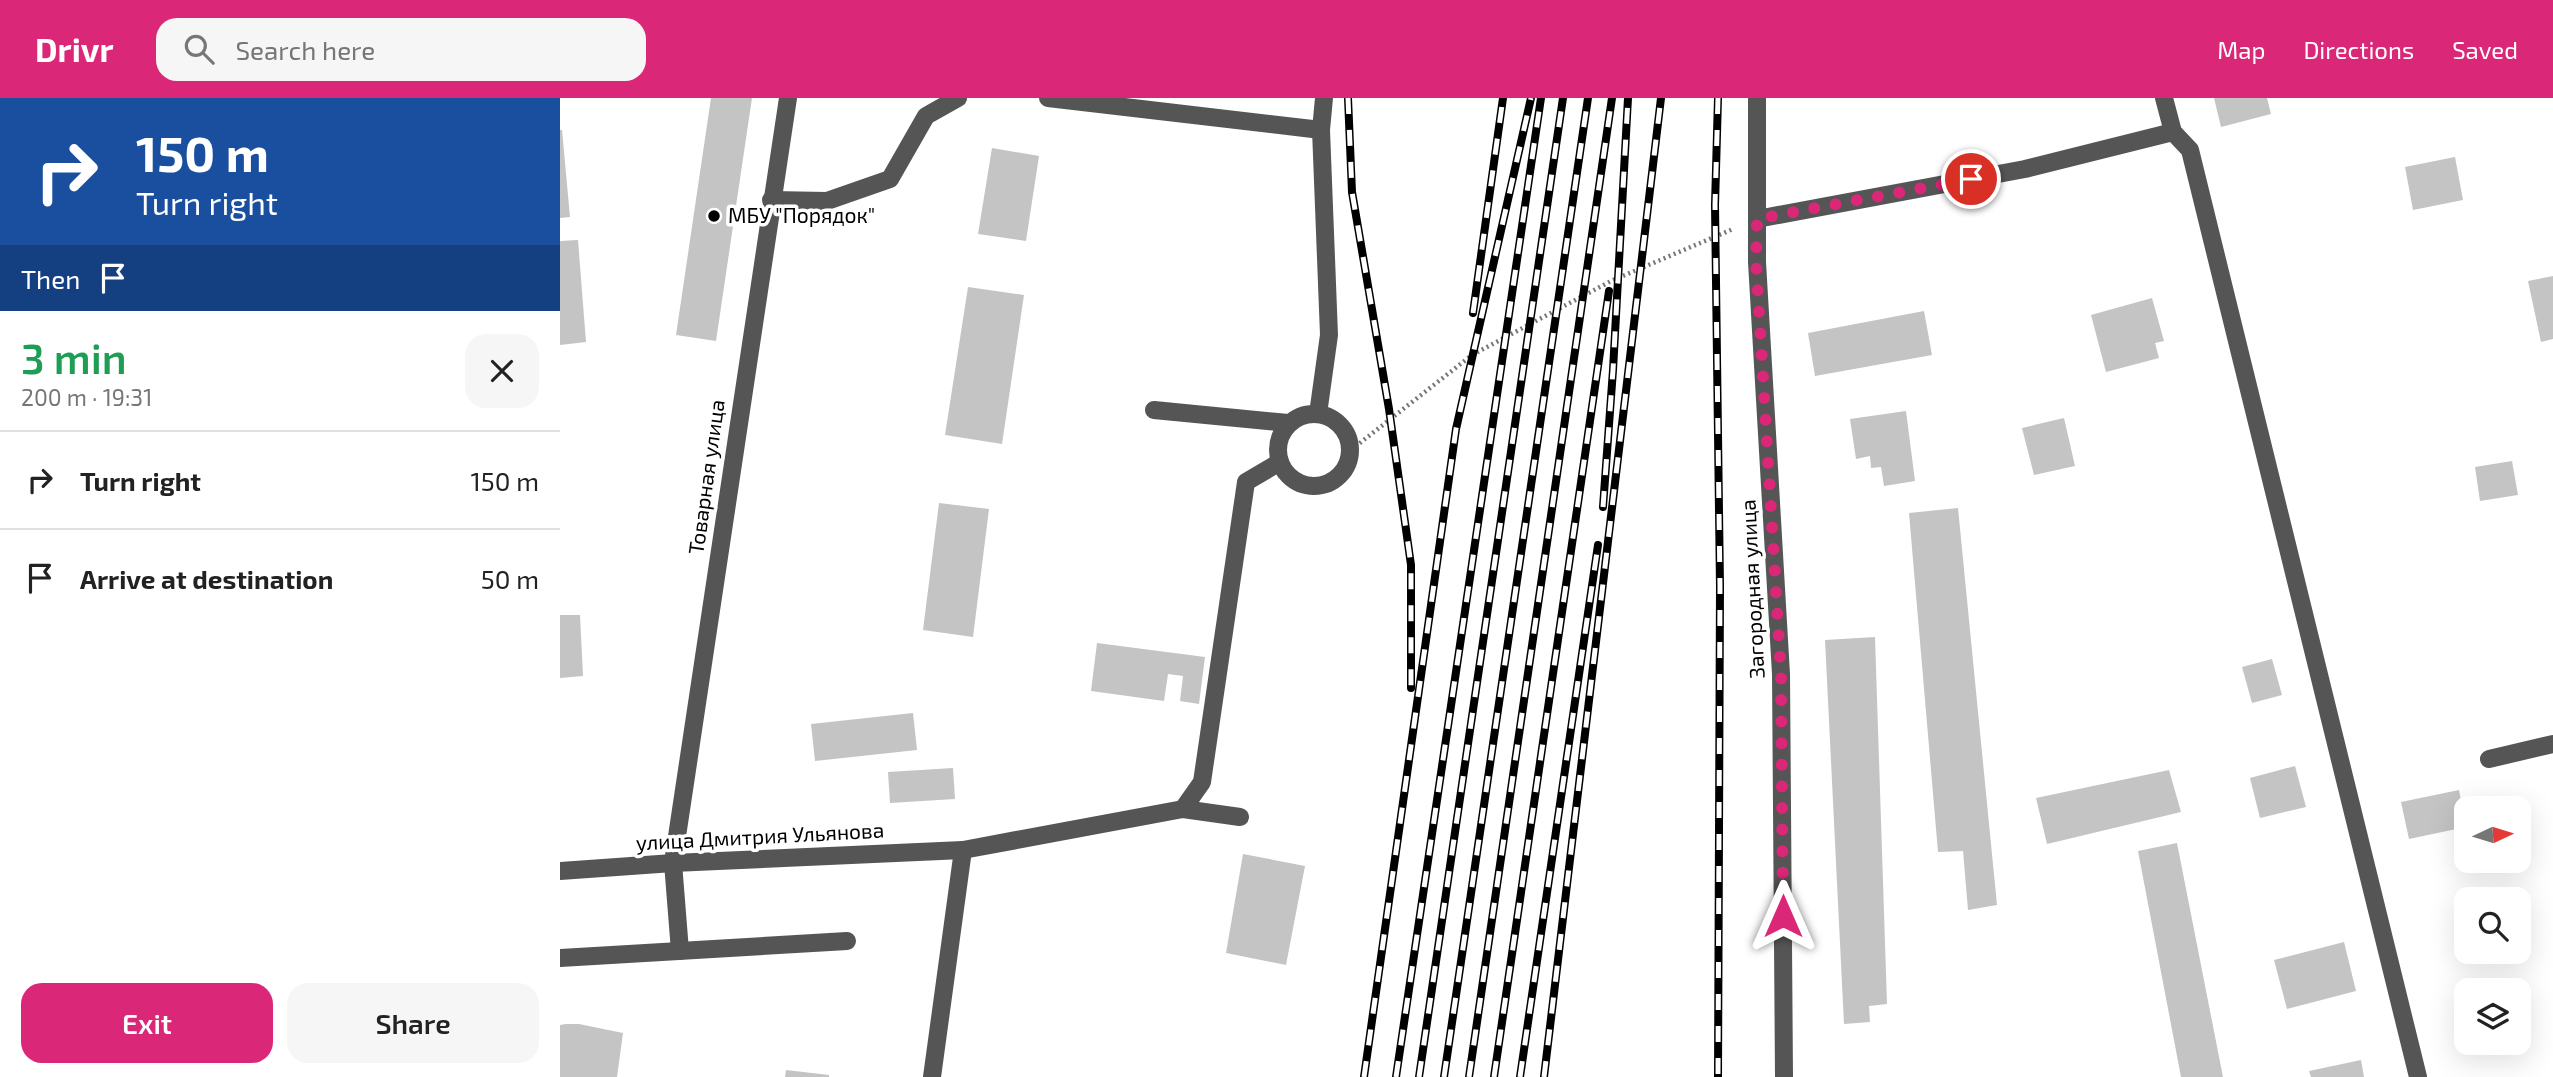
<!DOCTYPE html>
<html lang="en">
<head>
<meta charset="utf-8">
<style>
  :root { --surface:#fff; --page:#f6f6f6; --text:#222; --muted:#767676; --line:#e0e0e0; --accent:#db2777 }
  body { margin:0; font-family:"Exo 2",sans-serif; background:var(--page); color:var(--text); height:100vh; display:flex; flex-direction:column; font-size:26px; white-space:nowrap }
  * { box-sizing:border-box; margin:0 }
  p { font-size:23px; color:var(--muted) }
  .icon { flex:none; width:38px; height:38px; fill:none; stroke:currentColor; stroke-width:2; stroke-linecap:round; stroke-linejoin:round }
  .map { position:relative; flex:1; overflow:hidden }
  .sheet { display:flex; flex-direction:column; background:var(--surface); width:560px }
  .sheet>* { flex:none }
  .top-card { background:#1a4fa0; color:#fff; overflow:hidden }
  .needle { width:46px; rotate:86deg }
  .buttons { position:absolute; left:1894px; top:698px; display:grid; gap:14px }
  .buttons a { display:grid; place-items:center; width:77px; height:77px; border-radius:14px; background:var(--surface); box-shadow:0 7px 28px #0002; font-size:35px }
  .pin { position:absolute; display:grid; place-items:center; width:60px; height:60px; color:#fff; margin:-30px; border:4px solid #fff; border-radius:50%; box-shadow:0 2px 7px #0007 }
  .me { position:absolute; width:77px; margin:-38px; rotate:0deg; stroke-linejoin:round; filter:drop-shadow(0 0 5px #0008) }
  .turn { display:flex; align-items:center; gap:24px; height:147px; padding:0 21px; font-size:32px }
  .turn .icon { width:91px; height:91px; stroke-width:2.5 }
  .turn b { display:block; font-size:49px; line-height:60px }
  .then { display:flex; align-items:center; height:66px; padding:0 21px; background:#0003; gap:14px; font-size:26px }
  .round { display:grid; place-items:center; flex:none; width:74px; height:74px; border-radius:21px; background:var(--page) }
  .summary { display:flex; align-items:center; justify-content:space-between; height:119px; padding:0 21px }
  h1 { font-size:42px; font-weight:600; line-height:52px; color:#1e9e55 }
  .button { display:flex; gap:14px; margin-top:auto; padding:14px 21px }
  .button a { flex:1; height:80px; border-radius:21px; background:var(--accent); color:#fff; font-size:28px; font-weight:600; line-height:80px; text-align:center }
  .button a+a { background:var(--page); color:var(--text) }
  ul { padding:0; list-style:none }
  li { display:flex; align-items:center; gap:21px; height:98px; padding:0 21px; border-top:2px solid var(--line) }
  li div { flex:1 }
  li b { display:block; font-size:26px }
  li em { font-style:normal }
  header { display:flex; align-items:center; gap:42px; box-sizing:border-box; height:98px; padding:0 35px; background:var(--accent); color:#fff }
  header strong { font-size:33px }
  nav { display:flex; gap:38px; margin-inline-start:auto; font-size:24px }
  .search { width:490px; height:63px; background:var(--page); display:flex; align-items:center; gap:18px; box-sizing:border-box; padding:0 24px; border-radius:21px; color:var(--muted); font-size:26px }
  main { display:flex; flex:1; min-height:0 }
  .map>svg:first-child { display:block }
  .building { fill:#c4c4c4 }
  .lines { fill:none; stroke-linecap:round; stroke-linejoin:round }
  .path { stroke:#777; stroke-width:4.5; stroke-dasharray:2 3.5; stroke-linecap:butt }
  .minor { stroke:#555; stroke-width:18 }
  .rail-casing { stroke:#000; stroke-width:8 }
  .rail { stroke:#fff; stroke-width:5; stroke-dasharray:16; stroke-linecap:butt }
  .route { stroke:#db2777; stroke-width:12; stroke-dasharray:0 21.6 }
  .poi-dot { fill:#000; stroke:#fff; stroke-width:2.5 }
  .labels { text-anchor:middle; stroke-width:7; stroke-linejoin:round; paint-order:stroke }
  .poi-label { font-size:21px; fill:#000; stroke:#fff; text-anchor:start }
  .street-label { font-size:21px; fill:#000; stroke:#fff }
</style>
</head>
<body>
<header>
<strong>Drivr</strong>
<div class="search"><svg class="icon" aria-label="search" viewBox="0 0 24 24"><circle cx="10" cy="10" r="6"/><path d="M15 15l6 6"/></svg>Search here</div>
<nav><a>Map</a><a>Directions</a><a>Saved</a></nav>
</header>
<main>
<section class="sheet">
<div class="top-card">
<div class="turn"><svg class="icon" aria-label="right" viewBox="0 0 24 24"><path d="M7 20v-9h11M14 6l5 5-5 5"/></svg><div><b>150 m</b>Turn right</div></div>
<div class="then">Then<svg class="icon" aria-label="arrive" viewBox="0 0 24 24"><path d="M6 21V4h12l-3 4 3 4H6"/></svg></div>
</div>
<div class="summary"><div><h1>3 min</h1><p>200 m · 19:31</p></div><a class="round"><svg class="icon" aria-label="close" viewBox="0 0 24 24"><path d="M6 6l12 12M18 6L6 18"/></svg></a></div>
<ul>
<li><svg class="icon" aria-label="right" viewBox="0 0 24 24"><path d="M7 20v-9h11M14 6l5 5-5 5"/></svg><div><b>Turn right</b></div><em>150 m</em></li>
<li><svg class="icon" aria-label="arrive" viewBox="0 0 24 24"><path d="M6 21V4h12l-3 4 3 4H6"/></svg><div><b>Arrive at destination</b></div><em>50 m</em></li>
</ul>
<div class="button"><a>Exit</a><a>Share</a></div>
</section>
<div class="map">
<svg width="1993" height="979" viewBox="0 0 1993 979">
  <rect width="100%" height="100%" fill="#fff"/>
  <g class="building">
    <path d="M151 0H192L156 243 116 237Z"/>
    <path d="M1654 0H1707L1711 16 1661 29Z"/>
    <path d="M0 32H2L10 119 0 120Z"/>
    <path d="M432 50 479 58 466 143 418 136Z"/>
    <path d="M1895 59 1903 102 1853 112 1845 69Z"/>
    <path d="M18 142 26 244 0 247V143Z"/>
    <path d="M1993 178V241L1981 244 1968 183Z"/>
    <path d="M408 189 464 197 442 346 385 337Z"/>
    <path d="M1592 200 1604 243 1595 245 1599 260 1546 274 1531 217Z"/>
    <path d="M1364 213 1372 257 1255 278 1248 235Z"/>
    <path d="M1346 313 1355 383 1324 388 1321 369 1311 370 1310 358 1296 361 1290 321Z"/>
    <path d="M1504 320 1515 368 1474 377 1462 330Z"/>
    <path d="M1952 363 1958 397 1920 403 1915 369Z"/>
    <path d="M379 405 429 411 413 539 363 532Z"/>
    <path d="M1398 410 1437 807 1408 812 1403 753 1378 754 1349 415Z"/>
    <path d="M0 517H20L23 578 0 580Z"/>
    <path d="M1315 539 1327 906 1309 908 1310 924 1284 926 1265 542Z"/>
    <path d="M537 545 645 559 639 606 620 603 623 578 608 576 604 603 531 593Z"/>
    <path d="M1712 561 1722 597 1692 605 1682 569Z"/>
    <path d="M353 615 357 652 255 663 251 626Z"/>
    <path d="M1735 668 1746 709 1700 720 1690 680Z"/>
    <path d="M393 670 395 701 330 705 328 674Z"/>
    <path d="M1609 672 1621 714 1487 746 1476 700Z"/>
    <path d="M1899 692 1906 729 1849 741 1841 704Z"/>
    <path d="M1617 745 1663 979H1621L1578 753Z"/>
    <path d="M683 756 745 768 726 867 666 855Z"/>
    <path d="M1784 844 1796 893 1727 911 1714 862Z"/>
    <path d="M6 926H19L63 935 57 979H0V927Z"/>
    <path d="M1801 962 1804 979H1751L1749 973Z"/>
    <path d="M226 972 269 977V979H225Z"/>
  </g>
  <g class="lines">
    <path class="path" d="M791 352 912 257 1051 183 1173 131"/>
    <g class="minor">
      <path d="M488 0 761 32"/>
      <path d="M1197 0V164L1221 576 1224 979"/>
      <path d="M1604 0 1613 34 1630 52 1858 979"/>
      <path d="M211 102 267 103 330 81 366 18 398 0"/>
      <path d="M1197 121 1465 71 1613 34"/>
      <path d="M594 312 728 325"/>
      <circle cx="754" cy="352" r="36"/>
      <path d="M758 316 769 237 761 32 764 0"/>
      <path d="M1929 661 1993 646"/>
      <path d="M623 711 642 684 686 384 720 364"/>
      <path d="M0 773 113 765 403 752 623 711 680 719"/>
      <path d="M120 853 113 765 228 0"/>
      <path d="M0 860 287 843"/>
      <path d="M372 979 403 752"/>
    </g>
    <defs>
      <g id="rail">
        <path d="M788 0 792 94 829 311 851 467V590"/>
        <path d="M1158 0 1155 107 1160 489 1158 979"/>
        <path d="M913 215 943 0"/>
        <path d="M1043 409 1053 272 1068 0"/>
        <path d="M804 979 896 331 971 0"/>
        <path d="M836 979 981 0"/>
        <path d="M859 979 1003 0"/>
        <path d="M884 979 1028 0"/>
        <path d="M909 979 1052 0"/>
        <path d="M934 979 1049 193"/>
        <path d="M960 979 1038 447"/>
        <path d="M984 979 1101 0"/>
      </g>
    </defs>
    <use href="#rail" class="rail-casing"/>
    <use href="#rail" class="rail"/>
  </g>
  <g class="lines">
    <path class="route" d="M1223 818 1221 576 1196 164 1197 121 1411 81"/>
  </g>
  <circle class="poi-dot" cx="154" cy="118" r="7"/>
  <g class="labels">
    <g class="poi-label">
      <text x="168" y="125">МБУ "Порядок"</text>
    </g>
    <g class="street-label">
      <text transform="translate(147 379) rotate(-82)" y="7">Товарная улица</text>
      <text transform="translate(1193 491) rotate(-93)" y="7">Загородная улица</text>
      <text transform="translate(200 739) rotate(-3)" y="7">улица Дмитрия Ульянова</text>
    </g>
  </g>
</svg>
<div class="buttons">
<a><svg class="needle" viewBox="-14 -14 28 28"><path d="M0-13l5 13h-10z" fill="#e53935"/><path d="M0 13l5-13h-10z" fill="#767676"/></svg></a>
<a><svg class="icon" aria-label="search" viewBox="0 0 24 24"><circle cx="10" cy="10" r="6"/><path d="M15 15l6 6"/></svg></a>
<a><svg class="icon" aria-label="layers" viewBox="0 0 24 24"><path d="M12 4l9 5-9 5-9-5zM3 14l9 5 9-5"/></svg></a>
</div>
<div class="pin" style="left:1411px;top:81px;background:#d93025"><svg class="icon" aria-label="arrive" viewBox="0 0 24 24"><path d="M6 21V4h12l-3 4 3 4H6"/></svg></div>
<svg class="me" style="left:1223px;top:818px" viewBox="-20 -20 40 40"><path d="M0-17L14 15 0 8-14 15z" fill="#db2777" stroke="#fff" stroke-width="4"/></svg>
</div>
</main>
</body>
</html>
